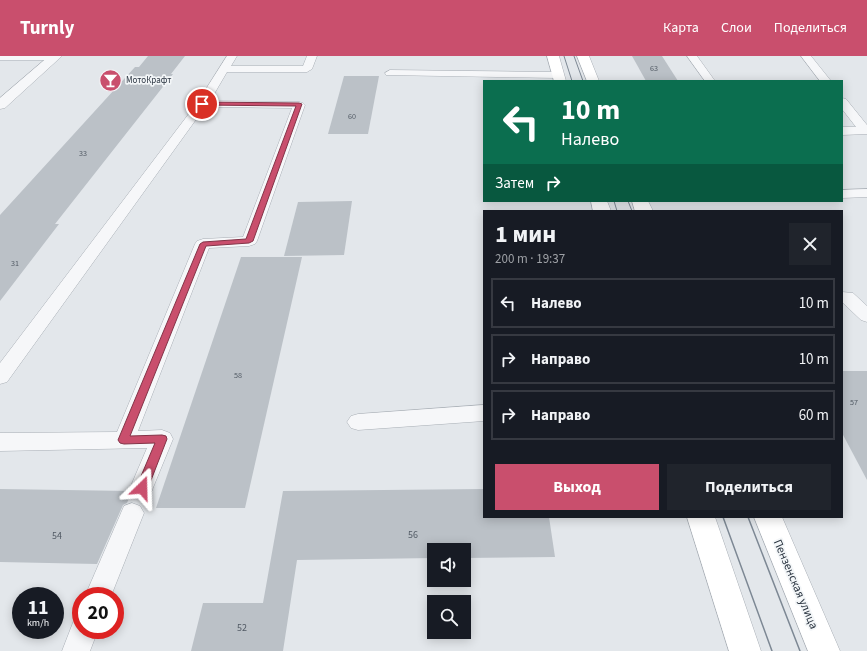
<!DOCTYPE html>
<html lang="ru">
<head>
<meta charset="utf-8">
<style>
  :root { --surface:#171b24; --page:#20242c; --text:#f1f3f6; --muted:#9ea1a6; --line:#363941; --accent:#c94f6d }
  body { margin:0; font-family:"Source Sans 3",sans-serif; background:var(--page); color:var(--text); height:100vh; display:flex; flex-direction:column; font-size:15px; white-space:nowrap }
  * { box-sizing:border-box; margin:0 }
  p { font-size:13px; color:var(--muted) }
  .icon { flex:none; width:22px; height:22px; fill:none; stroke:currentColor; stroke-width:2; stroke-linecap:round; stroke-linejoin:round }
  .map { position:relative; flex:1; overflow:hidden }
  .sheet { position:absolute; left:483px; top:154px; width:360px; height:308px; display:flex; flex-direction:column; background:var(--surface); border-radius:0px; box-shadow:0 2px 10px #0003 }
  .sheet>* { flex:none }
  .top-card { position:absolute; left:483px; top:24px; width:360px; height:122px; border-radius:0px; box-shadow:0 2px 10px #0003; background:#0b6e4f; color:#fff; overflow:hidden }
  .buttons { position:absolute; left:427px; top:487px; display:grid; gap:8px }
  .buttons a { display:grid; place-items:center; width:44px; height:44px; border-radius:0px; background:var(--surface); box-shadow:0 2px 10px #0003; font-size:20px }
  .speed { position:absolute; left:12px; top:531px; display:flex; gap:8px; font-size:20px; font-weight:700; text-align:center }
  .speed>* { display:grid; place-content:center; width:52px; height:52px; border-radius:50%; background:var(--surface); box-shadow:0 2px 10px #0003; line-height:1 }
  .speed small { font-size:10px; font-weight:400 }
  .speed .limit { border:6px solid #d22; background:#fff; color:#111 }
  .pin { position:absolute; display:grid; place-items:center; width:34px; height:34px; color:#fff; margin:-17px; border:2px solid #fff; border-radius:50%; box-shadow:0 1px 4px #0007 }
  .me { position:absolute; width:44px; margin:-22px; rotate:22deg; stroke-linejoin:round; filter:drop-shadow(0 0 3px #0008) }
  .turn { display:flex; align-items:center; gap:14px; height:84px; padding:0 12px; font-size:18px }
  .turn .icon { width:52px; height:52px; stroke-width:2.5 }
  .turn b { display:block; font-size:28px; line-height:34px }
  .then { display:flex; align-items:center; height:38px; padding:0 12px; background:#0003; gap:8px; font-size:15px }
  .round { display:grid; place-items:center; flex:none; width:42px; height:42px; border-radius:0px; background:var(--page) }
  .head { display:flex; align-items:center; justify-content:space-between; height:68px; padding:0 12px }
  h1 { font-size:24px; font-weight:700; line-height:30px }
  .primary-button { display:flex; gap:8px; margin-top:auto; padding:8px 12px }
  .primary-button a { flex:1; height:46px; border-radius:0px; background:var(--accent); color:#fff; font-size:16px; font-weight:700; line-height:46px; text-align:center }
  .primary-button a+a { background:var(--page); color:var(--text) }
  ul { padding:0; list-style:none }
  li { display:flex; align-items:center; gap:12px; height:50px; margin:0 8px 6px; padding:0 4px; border:2px solid var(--line); border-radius:0px }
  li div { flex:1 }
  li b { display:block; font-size:15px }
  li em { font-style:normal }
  header { display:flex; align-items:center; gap:24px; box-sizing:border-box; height:56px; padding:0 20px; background:var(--accent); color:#fff }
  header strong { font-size:19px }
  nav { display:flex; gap:22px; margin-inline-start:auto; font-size:14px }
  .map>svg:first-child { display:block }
  .building { fill:#bbc1c7 }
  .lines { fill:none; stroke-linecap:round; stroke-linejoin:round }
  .lane-casing { stroke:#a8aeb5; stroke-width:1 }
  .street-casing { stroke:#a8aeb5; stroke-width:1 }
  .secondary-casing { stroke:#a8aeb5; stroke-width:1 }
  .lane { fill:#f6f7f9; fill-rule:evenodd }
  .street { fill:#f6f7f9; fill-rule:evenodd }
  .secondary { fill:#fff; fill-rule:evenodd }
  .tram-far1 { stroke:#7d8894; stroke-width:1 }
  .tram { stroke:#7d8894; stroke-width:1.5 }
  .route { fill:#c94f6d; stroke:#833347 }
  .labels { text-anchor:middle; stroke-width:3.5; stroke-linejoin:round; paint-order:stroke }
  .number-label { font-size:8px; fill:#505963 }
  .far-poi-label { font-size:9px; fill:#2c3642; stroke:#f3f6f8; text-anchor:start }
  .near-number-label { font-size:10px; fill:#505963 }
  .near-street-label { font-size:12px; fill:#2c3642; stroke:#f3f6f8 }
</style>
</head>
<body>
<header>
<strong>Turnly</strong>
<nav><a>Карта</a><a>Слои</a><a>Поделиться</a></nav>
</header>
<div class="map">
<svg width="867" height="595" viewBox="0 0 867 595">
  <rect width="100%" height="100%" fill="#e3e7eb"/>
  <g class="building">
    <path d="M148 0H185L171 18H173L55 168H59L0 245V159L135 11H139Z"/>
    <path d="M632 0H662L678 25H646Z"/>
    <path d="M344 20H379L368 78H328Z"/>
    <path d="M352 145 344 199 284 200 298 146Z"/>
    <path d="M241 201H302L245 452H156Z"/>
    <path d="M842 315H867V424L842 377Z"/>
    <path d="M0 433 130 435 131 437 127 447 123 449 97 508 0 506Z"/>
    <path d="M484 433V461H549L555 501 464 502V494H434V502L297 504 283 595H191L203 547H263L283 435Z"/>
  </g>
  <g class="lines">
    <defs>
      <g id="lane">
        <path d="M0 0H59L60 1 55 4H0Z"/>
        <path d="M227 0H237L231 10H303L307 0H317L312 13 307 16H227L210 45 299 46 303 47 305 49 257 185 255 188 249 190 209 192 138 375 162 374 170 377 173 383 150 439 142 442 134 439 130 432 147 392 0 395V377L117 376 195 188 197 185 203 183 243 181 292 52 205 51 7 326 0 328V307L197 47Z"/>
        <path d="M687 0H697L715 25H705Z"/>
        <path d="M801 0H811L831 25H820Z"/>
        <path d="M390 14 558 16 563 19 558 22 386 19 385 17Z"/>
        <path d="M842 42 846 43 867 69V78L842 79V71H856L842 53Z"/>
        <path d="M867 133V141L842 142V134Z"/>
        <path d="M842 236 853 237 867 250V266L861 264 842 246Z"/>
        <path d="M484 349V365L358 374 351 372 347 366 351 360 358 358Z"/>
        <path d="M132 447 140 450 144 457 111 540H85L124 450Z"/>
        <path d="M81 562V574H98L90 595H62L74 564Z"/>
      </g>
      <path id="street" d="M49 0H62L5 52 0 53V42Z"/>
      <g id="secondary">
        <path d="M547 0H559L566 25H554Z"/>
        <path d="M577 0H589L599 25H587Z"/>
        <path d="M591 145H607L611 155H593Z"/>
        <path d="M632 145H648L653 155H635Z"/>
        <path d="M687 461H715L761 595H729Z"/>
        <path d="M754 461H782L840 595H808Z"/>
      </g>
    </defs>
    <use href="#lane" class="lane-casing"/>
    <use href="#street" class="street-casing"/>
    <use href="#secondary" class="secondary-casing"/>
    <use href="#lane" class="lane"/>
    <use href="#street" class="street"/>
    <use href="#secondary" class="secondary"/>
    <g class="tram-far1">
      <path d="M564 0 572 25"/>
      <path d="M574 0 583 25"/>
      <path d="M614 145 617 155"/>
      <path d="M628 145 632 155"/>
    </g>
    <g class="tram">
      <path d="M723 461 772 595"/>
      <path d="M748 461 800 595"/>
    </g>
  </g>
  <path class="route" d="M202 46 299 47 302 48 253 185 249 187 206 190 130 380 162 379 166 380 167 383 148 432 146 435 142 437 138 435 136 432 155 387 124 388 120 387 118 384 200 188 203 186 246 183 296 50 200 49 199 48Z"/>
  <defs>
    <symbol id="bar-disc" viewBox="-11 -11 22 22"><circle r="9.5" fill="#c94f6d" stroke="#f3f6f8"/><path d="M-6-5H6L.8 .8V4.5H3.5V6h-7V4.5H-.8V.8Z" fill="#fff"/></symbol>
  </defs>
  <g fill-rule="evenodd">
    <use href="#bar-disc" x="98" y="12" width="25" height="25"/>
  </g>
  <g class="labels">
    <g class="number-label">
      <text x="654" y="15">63</text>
      <text x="352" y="63">60</text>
      <text x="83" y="100">33</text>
      <text x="15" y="210">31</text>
      <text x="238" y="322">58</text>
      <text x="854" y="349">57</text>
    </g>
    <g class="far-poi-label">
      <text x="126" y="27">МотоКрафт</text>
    </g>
    <g class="near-number-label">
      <text x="413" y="482">56</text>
      <text x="57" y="483">54</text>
      <text x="242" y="575">52</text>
    </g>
    <g class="near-street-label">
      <text transform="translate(796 528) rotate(67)" y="4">Пензенская улица</text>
    </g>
  </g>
</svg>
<div class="buttons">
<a><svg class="icon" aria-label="sound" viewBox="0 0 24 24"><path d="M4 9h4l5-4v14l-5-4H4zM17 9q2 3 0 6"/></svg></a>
<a><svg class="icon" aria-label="search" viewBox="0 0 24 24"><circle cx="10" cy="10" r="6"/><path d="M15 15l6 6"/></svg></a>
</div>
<div class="speed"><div>11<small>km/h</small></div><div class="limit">20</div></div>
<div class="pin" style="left:202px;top:48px;background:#d93025"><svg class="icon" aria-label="arrive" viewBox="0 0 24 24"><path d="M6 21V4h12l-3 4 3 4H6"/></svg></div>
<svg class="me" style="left:142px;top:432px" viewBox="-20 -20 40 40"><path d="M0-17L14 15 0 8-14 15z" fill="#c94f6d" stroke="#fff" stroke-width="4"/></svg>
<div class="top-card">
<div class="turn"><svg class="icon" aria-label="left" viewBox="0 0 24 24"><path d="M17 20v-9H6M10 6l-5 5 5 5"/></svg><div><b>10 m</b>Налево</div></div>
<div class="then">Затем<svg class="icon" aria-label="right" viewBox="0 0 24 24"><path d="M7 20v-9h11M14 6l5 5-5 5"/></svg></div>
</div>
<section class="sheet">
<div class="head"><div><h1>1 мин</h1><p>200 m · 19:37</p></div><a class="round"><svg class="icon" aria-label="close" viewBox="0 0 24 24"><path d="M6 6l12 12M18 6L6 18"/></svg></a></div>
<ul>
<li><svg class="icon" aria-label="left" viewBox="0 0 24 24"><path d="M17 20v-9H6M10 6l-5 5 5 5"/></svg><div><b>Налево</b></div><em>10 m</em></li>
<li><svg class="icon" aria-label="right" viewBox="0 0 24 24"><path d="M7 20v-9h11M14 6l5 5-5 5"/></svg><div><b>Направо</b></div><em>10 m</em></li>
<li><svg class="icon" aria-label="right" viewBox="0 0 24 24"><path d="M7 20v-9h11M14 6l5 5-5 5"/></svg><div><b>Направо</b></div><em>60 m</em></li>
</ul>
<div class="primary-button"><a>Выход</a><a>Поделиться</a></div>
</section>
</div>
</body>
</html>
